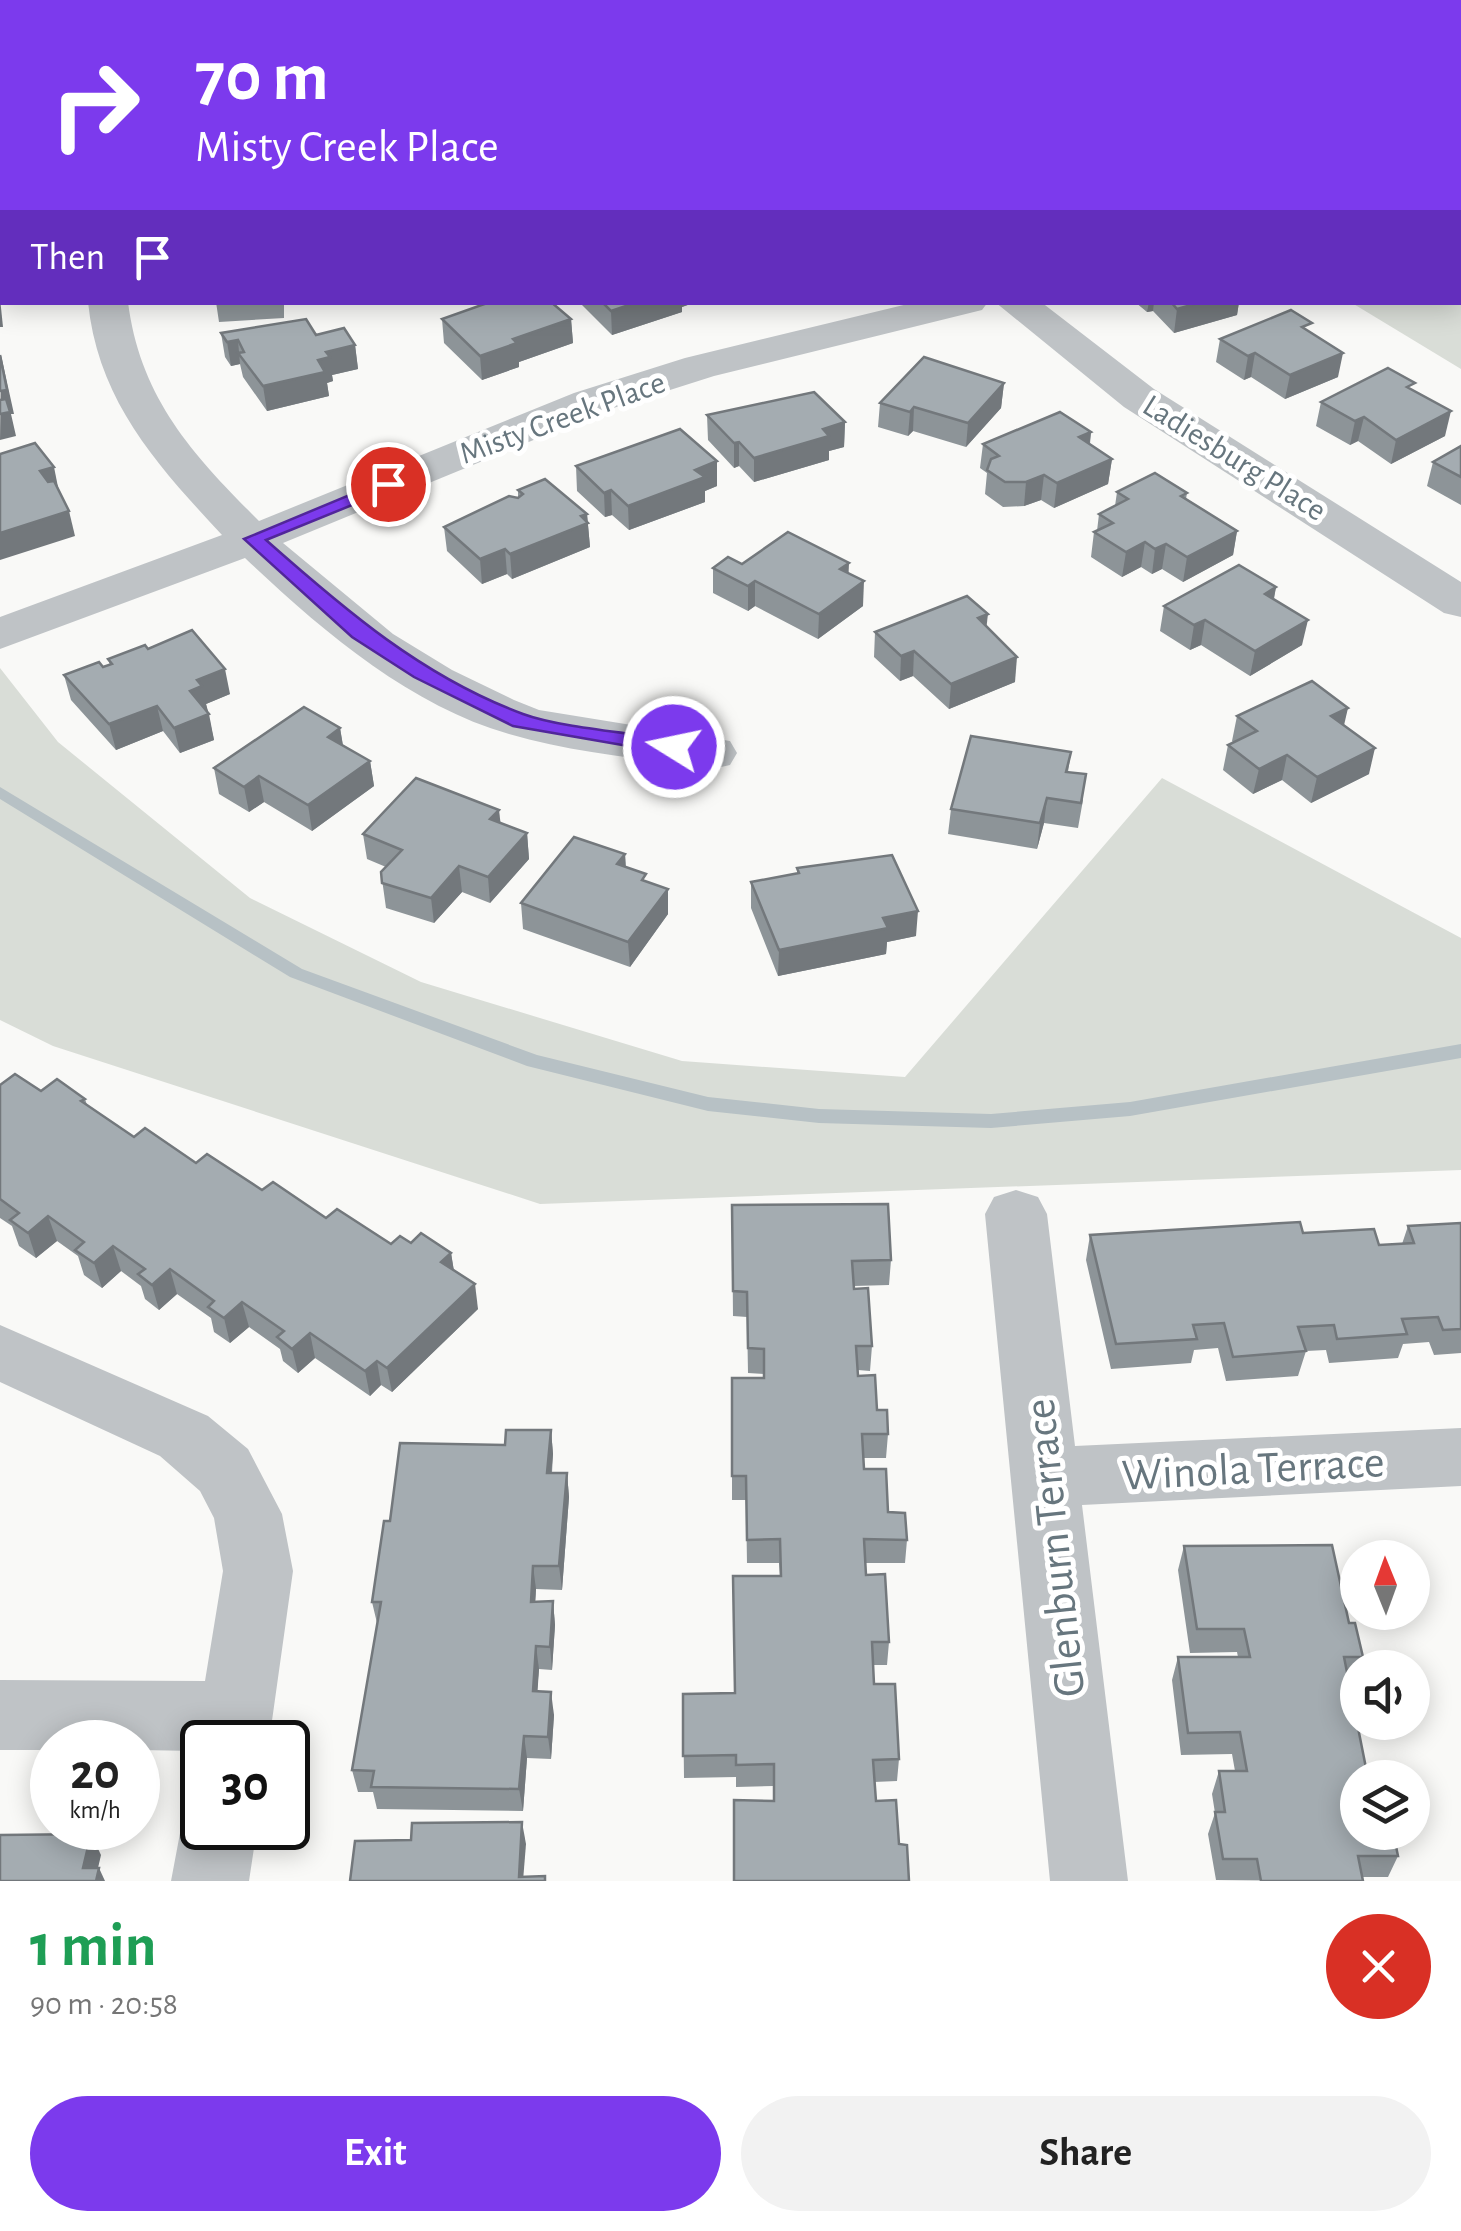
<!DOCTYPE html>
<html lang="en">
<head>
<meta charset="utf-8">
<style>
  :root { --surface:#fff; --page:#f2f2f2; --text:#222; --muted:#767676; --accent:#7c3aed }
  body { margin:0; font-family:"Alegreya Sans",sans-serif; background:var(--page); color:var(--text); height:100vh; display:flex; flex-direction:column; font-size:38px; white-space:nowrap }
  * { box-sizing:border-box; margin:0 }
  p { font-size:32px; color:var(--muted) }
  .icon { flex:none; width:55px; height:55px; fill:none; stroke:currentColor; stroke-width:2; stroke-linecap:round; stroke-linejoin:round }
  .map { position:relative; height:1881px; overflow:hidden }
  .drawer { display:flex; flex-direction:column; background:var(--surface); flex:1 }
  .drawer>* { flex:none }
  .guide { position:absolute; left:0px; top:0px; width:1462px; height:305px; box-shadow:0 5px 25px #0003; background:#7c3aed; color:#fff; overflow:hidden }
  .needle { width:65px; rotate:359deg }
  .tools { position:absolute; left:1340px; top:1540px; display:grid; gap:20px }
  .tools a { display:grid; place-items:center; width:90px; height:90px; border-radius:50%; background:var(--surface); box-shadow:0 5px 25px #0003; font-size:50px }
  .speed { position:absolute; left:30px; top:1720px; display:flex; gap:20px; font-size:50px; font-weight:700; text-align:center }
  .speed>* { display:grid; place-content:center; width:130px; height:130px; border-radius:50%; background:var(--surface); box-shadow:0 5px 25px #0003; line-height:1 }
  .speed small { font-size:25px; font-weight:400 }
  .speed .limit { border:5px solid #111; border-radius:15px; background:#fff; color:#111 }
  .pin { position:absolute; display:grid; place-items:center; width:85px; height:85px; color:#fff; margin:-42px; border:5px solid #fff; border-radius:50%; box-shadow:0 2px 10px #0007 }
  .me { position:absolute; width:110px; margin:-55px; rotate:280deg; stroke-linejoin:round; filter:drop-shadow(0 0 8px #0008) }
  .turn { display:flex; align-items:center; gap:35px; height:210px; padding:0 30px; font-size:45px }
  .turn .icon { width:130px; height:130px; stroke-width:2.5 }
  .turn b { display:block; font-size:70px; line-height:85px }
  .then { display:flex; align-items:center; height:95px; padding:0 30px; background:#0003; gap:20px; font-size:38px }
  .round { display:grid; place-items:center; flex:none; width:105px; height:105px; border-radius:52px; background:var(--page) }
  .summary { display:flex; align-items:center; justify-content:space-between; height:170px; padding:0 30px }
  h1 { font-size:60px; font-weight:600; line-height:75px; color:#1e9e55 }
  .primary-button { display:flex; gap:20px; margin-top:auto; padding:20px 30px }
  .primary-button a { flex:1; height:115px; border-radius:60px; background:var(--accent); color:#fff; font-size:40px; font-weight:600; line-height:115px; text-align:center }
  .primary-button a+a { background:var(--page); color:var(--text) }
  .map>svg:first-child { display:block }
  .green { fill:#d9ddd7 }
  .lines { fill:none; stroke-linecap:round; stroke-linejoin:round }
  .stream { fill:#b7c1c5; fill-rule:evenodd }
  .street { fill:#bfc3c6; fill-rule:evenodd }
  .wall { fill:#8d9498 }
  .shaded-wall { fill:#73787c }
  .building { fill:#a4acb1; stroke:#73787c; stroke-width:2.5 }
  .route { fill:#7c3aed; stroke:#51269a; stroke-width:2.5 }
  .labels { text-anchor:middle; stroke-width:10; stroke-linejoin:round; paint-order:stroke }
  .far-street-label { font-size:32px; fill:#67767e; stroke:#fff }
  .near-street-label { font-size:45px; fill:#67767e; stroke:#fff }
</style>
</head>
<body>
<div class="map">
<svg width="1461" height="1881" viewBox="0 0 1461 1881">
  <rect width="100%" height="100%" fill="#f9f9f7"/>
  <g class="green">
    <path d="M1461 110V369L1352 303 1460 302Z"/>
    <path d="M0 668 58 742 250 898 421 982 682 1061 905 1077 1162 778 1461 938V1170L540 1204 53 1046 0 1020Z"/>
  </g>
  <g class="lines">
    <g class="stream">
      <path d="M1334 0H1347L1348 2H1336Z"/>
      <rect x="1460" y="136" width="1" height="7"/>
      <path d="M0 787 302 969 537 1055 708 1097 819 1109 991 1114 1130 1102 1461 1044V1058L1130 1116 991 1128 819 1123 708 1111 527 1066 290 977 0 799Z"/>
    </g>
    <g class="street">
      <path d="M708 0H743L744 2H709Z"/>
      <path d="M0 103 2 104V126L0 125Z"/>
      <path d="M88 302H128C140 398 193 455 259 521L574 393 685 358 916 302H988L982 310 714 376 604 411 283 543 393 634 452 670 514 700 539 710 730 741 737 753 730 765 712 769C645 759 574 753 509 734 408 705 320 629 245 558L0 649V617L222 535C157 465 98 401 88 302Z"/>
      <path d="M995 302H1041L1154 389 1461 582V617L1444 613 1124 407Z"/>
      <path d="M1016 1190 1038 1197 1047 1214 1075 1446 1461 1428V1486L1082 1505 1128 1881H1050L985 1214 994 1197Z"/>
      <path d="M0 1325 208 1416 248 1449 282 1514 293 1571 269 1742H202V1759L199 1751 138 1750V1742H52V1750H0V1680L205 1681 223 1571 214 1518 200 1491 160 1456 0 1382Z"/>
      <path d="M202 1797V1828H257L249 1881H171L181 1828 192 1802Z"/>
    </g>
  </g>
  <g class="wall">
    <path d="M1401 0H1461V26L1460 2H1401Z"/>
    <path d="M2 3V67L0 66V5Z"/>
    <rect x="0" y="144" width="2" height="54"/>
    <path d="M0 215H2V277L0 282Z"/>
    <path d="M216 302H295V305H284V318L219 322Z"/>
    <path d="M579 302H696L682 307V312L612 335Z"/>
    <path d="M1135 302H1239L1237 315 1174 333 1153 311 1147 312Z"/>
    <path d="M442 319H571L573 343 519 362V367L482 380 444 343Z"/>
    <path d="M221 333 355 345 358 369 332 375 333 381 327 383 329 396 267 411 243 377 240 364 231 366 225 357Z"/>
    <path d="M1310 333 1338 377 1285 399 1251 377 1244 380 1216 362 1220 339Z"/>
    <path d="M1004 383 1001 408 966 447 913 431 908 436 878 427 880 403Z"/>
    <path d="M1414 391 1445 436 1391 464 1358 441 1350 445 1316 426 1321 402Z"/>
    <path d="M707 415 845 422 844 447 829 451V460L754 482 739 466 734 468 708 440Z"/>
    <path d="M1091 432 1090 444 1112 459 1108 484 1054 508 1041 500 1024 506 1003 507 985 494 987 473 980 468 983 444Z"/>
    <path d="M1461 446V505L1427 486 1433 462Z"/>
    <path d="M576 466 717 486 705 491V502L629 530 612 515 605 517 577 491Z"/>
    <path d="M518 490 587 514 590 547 512 579 507 574 482 584 447 551 444 527 518 498Z"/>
    <path d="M1117 492 1187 493 1186 499 1237 531 1233 555 1183 582 1162 569 1152 574 1141 567 1122 577 1091 557 1094 532 1097 531 1099 514 1115 506Z"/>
    <path d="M742 564 849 573 863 606 818 639 755 606 748 611 713 593V568Z"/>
    <path d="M1276 587 1274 599 1302 645 1250 676 1201 645 1190 650 1160 631 1164 606Z"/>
    <path d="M986 626 1015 682 949 709 913 676 900 681 874 657 875 632Z"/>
    <path d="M148 649 230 694 206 704 214 740 180 753 163 731 116 750 71 700 64 675 103 667 110 665 108 659Z"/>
    <path d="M1237 716 1344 725 1369 774 1311 803 1282 780 1253 794 1223 770 1228 745 1234 743 1232 741Z"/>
    <path d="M340 728 343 745 370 761 374 786 312 831 264 802 249 812 219 794 214 768Z"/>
    <path d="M1071 752 1068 772 1083 800 1078 828 1044 823 1037 849 948 834 951 809Z"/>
    <path d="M501 823 527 833 529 859 490 903 462 892 434 923 386 908 381 872 386 867 367 859 363 834Z"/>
    <path d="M625 854 626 867 647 882 668 914 630 967 523 929 521 903Z"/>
    <path d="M797 868 916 936 887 942 886 954 778 976 751 908V882L797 873Z"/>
    <path d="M0 1085 85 1099 87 1105 134 1137 391 1244 411 1243 451 1253 454 1271 478 1309 392 1392 381 1385 370 1396 315 1358 298 1373 283 1361 280 1349 249 1327 230 1343 214 1332 211 1318 177 1294 159 1310 145 1299 141 1286 121 1271 102 1288 84 1275 78 1256 57 1241 36 1258 19 1246 12 1226 0 1218Z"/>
    <path d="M732 1205 891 1260 889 1285 854 1286 872 1346 870 1371 858 1370V1376L888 1434 886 1458H864V1469L888 1512 907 1540 905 1563H866V1575L889 1642 887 1665H873L874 1684 899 1759 897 1781 874 1782 876 1801 899 1844 909 1881 773 1801V1786L736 1787V1777L684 1778 683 1694 734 1693 780 1576 779 1563H747L746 1500H732V1378H764V1374L748 1373 747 1317 733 1316Z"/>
    <path d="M1461 1223V1353L1434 1355 1429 1342 1403 1344 1398 1358 1329 1363 1326 1350 1306 1351 1298 1376 1226 1381 1218 1348 1194 1350 1191 1363 1111 1369 1086 1260 1090 1235 1303 1233 1379 1245 1402 1244 1408 1226Z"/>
    <path d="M551 1430 553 1454 552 1473H567L569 1497 562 1590 536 1589 535 1602 553 1601 555 1625 552 1670 539 1669 537 1691 554 1715 551 1759 527 1758 523 1811 377 1809 373 1792H358L352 1770 377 1623 372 1602 390 1521 505 1445Z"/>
    <path d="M1184 1546 1349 1623 1363 1657 1354 1680H1348L1367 1773 1398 1856 1388 1877H1363V1881L1216 1880 1208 1834 1215 1813 1212 1794 1219 1771H1235L1232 1754 1181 1755 1172 1680 1178 1657H1238L1237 1652 1190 1653 1178 1570Z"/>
  </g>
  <g class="shaded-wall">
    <path d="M301 0H347V2H295Z"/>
    <path d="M0 298 3 327H0Z"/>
    <path d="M638 302H696L682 307V312L612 335 611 311Z"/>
    <path d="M1149 302H1154L1153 311 1147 312Z"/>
    <path d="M1202 302H1239L1237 315 1174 333 1177 309Z"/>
    <path d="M571 319 573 343 519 362V367L482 380 480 356 513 339Z"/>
    <path d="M238 340 240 364 231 366 227 342Z"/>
    <path d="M355 345 358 369 332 375 333 381 327 383 329 396 267 411 263 386 318 360 326 352Z"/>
    <path d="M1255 353 1251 377 1244 380 1248 356Z"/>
    <path d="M1343 353 1338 377 1285 399 1290 375Z"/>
    <path d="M1 355 14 414H11L16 436 0 440Z"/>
    <path d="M1004 383 1001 408 966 447 968 423Z"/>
    <path d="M914 407 913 431 908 436 910 412Z"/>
    <path d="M1451 411 1445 436 1391 464 1396 440Z"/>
    <path d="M1364 417 1358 441 1350 445 1355 421Z"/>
    <path d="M845 422 844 447 829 451V460L754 482V458L823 429Z"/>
    <path d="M1091 432 1088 456 1079 437Z"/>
    <path d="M739 442V466L734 468V443Z"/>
    <path d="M1112 459 1108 484 1054 508 1057 483Z"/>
    <path d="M717 461V486L705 491V502L629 530 628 506 695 470Z"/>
    <path d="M54 467 59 492 46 495 40 471Z"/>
    <path d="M1044 475 1041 500 1024 506 1026 482Z"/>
    <path d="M611 490 612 515 605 517 604 493Z"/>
    <path d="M69 511 75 536 0 560V533Z"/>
    <path d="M587 514 590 547 512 579 510 554Z"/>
    <path d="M1237 531 1233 555 1183 582 1187 557Z"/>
    <path d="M1145 542 1141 567 1122 577 1126 552Z"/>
    <path d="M1166 544 1162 569 1152 574 1155 549Z"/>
    <path d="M505 549 507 574 482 584 480 559Z"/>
    <path d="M849 563 848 587 840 569Z"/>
    <path d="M755 581V606L748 611V586Z"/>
    <path d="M864 581 863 606 818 639 819 614Z"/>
    <path d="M1276 587 1271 612 1265 594Z"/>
    <path d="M988 614 985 639 978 618Z"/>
    <path d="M1205 620 1201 645 1190 650 1194 625Z"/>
    <path d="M1308 620 1302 645 1250 676 1255 651Z"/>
    <path d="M914 651 913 676 900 681 901 656Z"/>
    <path d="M1017 657 1015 682 949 709 951 684Z"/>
    <path d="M225 669 230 694 206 704 208 711 195 716 190 691 197 680Z"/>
    <path d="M157 706 163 731 116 750 109 724Z"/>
    <path d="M1348 708 1342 734 1331 716Z"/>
    <path d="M209 714 214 740 180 753 174 728Z"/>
    <path d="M340 728 344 753 328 737Z"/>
    <path d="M1375 748 1369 774 1311 803 1317 777Z"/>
    <path d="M1287 755 1282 780 1253 794 1259 769Z"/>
    <path d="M370 761 374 786 312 831 308 805Z"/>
    <path d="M259 776 264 802 249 812 244 787Z"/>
    <path d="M1047 798 1044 823 1037 849 1040 823Z"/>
    <path d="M499 810 502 835 490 819Z"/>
    <path d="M527 833 529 859 490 903 488 877Z"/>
    <path d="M625 854 626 880 617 864Z"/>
    <path d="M459 866 462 892 434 923 431 898Z"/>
    <path d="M668 889V914L630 967 628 942Z"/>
    <path d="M918 911 916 936 887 942 886 954 778 976 779 950 883 918Z"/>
    <path d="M48 1216 57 1241 36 1258 28 1233Z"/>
    <path d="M113 1246 121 1271 102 1288 94 1263Z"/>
    <path d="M451 1253 455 1278 441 1262Z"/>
    <path d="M170 1269 177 1294 159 1310 152 1285Z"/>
    <path d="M475 1284 478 1309 392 1392 387 1368Z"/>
    <path d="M242 1302 249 1327 230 1343 224 1318Z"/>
    <path d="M310 1333 315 1358 298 1373 292 1349Z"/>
    <path d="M377 1361 381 1385 370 1396 365 1371Z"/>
    <path d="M551 1430 553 1454 549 1497 547 1473Z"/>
    <path d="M567 1473 569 1497 562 1590 559 1566Z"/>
    <path d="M533 1566 536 1589 534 1625 531 1602Z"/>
    <path d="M553 1601 555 1625 552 1670 550 1647Z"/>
    <path d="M536 1646 539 1669 536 1714 533 1691Z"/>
    <path d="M551 1692 554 1715 551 1759 548 1737Z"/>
    <path d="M524 1736 527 1758 523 1811 519 1789Z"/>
    <path d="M522 1822 526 1844 523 1881 519 1877Z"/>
    <path d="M91 1834 101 1855 95 1881 83 1868Z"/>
    <path d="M99 1868 105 1881H96Z"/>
  </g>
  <g class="building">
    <path d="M246 0H301L295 2H253Z"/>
    <path d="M578 0H620L628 2H573Z"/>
    <path d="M872 0H946L950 2H873L870 1Z"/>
    <path d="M2 3V46H0V5Z"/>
    <rect x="0" y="144" width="2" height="32"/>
    <rect x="0" y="215" width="2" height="38"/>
    <path d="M490 302H551L571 319 513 339 517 343 480 356 442 319Z"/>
    <path d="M602 302H638L611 311Z"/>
    <path d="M1171 302H1202L1177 309Z"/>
    <path d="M1291 310 1312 323 1302 327 1343 353 1290 375 1255 353 1248 356 1220 339Z"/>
    <path d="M306 319 316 335 344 328 355 345 326 352 330 357 318 360 325 372 263 386 238 353 244 352 238 340 227 342 221 333Z"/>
    <path d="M0 355 7 390 0 391Z"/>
    <path d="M924 357 1004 383 968 423 914 407 910 412 880 403Z"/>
    <path d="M1388 368 1415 383 1407 387 1451 411 1396 440 1364 417 1355 421 1321 402Z"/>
    <path d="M814 392 845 422 823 429 829 436 754 458 739 442 734 443 707 415Z"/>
    <path d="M6 399 10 412 0 414V400Z"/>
    <path d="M1060 412 1091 432 1079 437 1112 459 1057 483 1044 475 1026 482H1005L987 470 991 459 999 456 983 444Z"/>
    <path d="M680 429 717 461 695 470 705 477 628 506 611 490 604 493 576 466Z"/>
    <path d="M35 443 54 467 40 471 48 482 54 481 69 511 0 533V454Z"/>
    <path d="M1461 446V477L1433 462Z"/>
    <path d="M1155 473 1187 493 1181 496 1237 531 1187 557 1166 544 1155 549 1145 542 1126 552 1094 532 1113 523 1099 514 1128 499 1117 492Z"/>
    <path d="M545 479 587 514 581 516 588 523 510 554 505 549 480 559 444 527 509 496 518 498 523 494 518 490Z"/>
    <path d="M788 532 849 563 840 569 864 581 819 614 755 581 748 586 713 568 728 557 742 564Z"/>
    <path d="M1239 565 1276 587 1265 594 1308 620 1255 651 1205 620 1194 625 1164 606Z"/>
    <path d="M967 596 988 614 978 618 1017 657 951 684 914 651 901 656 875 632Z"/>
    <path d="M192 630 225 669 197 680 202 686 190 691 209 714 174 728 157 706 109 724 64 675 99 662 103 667 112 664 108 659 145 645 148 649Z"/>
    <path d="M1312 681 1348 708 1331 716 1375 748 1317 777 1287 755 1259 769 1228 745 1257 731 1237 716Z"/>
    <path d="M304 707 340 728 328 737 370 761 308 805 259 776 244 787 214 768Z"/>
    <path d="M971 736 1071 752 1066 772 1086 774 1081 803 1047 798 1040 823 951 809Z"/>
    <path d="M416 778 499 810 490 819 527 833 488 877 459 866 431 898 382 883 381 872 402 850 363 834Z"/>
    <path d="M574 837 625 854 617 864 646 874 642 880 668 889 628 942 521 903Z"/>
    <path d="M892 855 918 911 883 918 888 928 779 950 751 882 799 873 797 868Z"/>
    <path d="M15 1074 41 1091 57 1079 85 1099 81 1101 134 1137 145 1128 196 1163 207 1154 262 1190 273 1182 326 1218 337 1209 391 1244 400 1236 411 1243 421 1233 451 1253 441 1262 475 1284 387 1368 377 1361 365 1371 310 1333 292 1349 277 1337 284 1331 242 1302 224 1318 208 1307 214 1301 170 1269 152 1285 138 1274 145 1269 113 1246 94 1263 75 1250 84 1242 48 1216 28 1233 10 1220 19 1213 0 1199V1085Z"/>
    <path d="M888 1204 891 1260 852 1261 854 1289 868 1288 872 1346H856L858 1376 875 1375 877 1410H887L888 1434H862L864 1469H886L888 1512 905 1513 907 1540 864 1539 866 1575 885 1574 889 1642H872L874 1684H895L899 1759 873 1760 876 1801 896 1800 899 1844 907 1845 909 1881H734V1800L774 1801V1764L736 1765V1755L683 1756V1694L735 1693 733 1576H781L780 1539 747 1540 746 1476H732V1378H764V1349L748 1348 747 1292 733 1291 732 1205Z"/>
    <path d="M1300 1222 1303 1233 1374 1229 1379 1245 1414 1243 1408 1226 1461 1223V1329L1443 1330 1438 1317 1402 1319 1407 1334 1337 1339 1334 1325 1298 1327 1306 1351 1233 1357 1224 1323 1193 1325 1197 1339 1116 1344 1090 1235Z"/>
    <path d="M506 1430H551L547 1473H567L559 1566H533L531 1602 553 1601 550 1647 536 1646 533 1691 551 1692 548 1737 524 1736 519 1789 371 1787 374 1771 352 1770 381 1602H372L384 1521H390L400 1443 505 1445Z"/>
    <path d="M1332 1545 1349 1623H1355L1363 1657H1344L1367 1773H1380L1381 1778H1358V1832H1393L1398 1856H1358L1363 1881H1261L1257 1859H1223L1215 1812H1225L1219 1771H1247L1240 1732 1188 1733 1178 1657H1250L1244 1629H1197L1184 1546Z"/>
    <path d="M522 1822 519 1877 545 1876V1881H350L355 1841 411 1840 412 1823Z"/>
    <path d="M91 1834 83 1868H99L96 1881H0V1835Z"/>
  </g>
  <path class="route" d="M388 479 394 481V488L266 540C345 610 423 677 523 714 561 728 632 733 674 740L684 747 681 752 674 754 513 726 414 677 352 637 244 539Z"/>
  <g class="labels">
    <g class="far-street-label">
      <text transform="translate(562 417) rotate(-20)" y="11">Misty Creek Place</text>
      <text transform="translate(1235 457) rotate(32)" y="11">Ladiesburg Place</text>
    </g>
    <g class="near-street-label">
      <text transform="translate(1253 1467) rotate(-3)" y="16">Winola Terrace</text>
      <text transform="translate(1053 1548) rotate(-96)" y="16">Glenburn Terrace</text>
    </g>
  </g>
</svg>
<div class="tools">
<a><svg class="needle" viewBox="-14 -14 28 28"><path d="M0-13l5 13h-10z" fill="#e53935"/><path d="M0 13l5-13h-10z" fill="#767676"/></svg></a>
<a><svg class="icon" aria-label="sound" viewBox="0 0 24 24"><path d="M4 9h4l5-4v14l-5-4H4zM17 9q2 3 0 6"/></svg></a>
<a><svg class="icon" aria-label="layers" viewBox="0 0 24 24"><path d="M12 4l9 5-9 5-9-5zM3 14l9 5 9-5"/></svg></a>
</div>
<div class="speed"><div>20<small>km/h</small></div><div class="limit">30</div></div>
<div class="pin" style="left:388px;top:484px;background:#d93025"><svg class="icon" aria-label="arrive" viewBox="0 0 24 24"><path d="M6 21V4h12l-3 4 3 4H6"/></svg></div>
<svg class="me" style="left:674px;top:747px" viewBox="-20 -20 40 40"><circle r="17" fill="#7c3aed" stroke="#fff" stroke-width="3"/><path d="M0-11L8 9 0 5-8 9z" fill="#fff"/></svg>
<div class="guide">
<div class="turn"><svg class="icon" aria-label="right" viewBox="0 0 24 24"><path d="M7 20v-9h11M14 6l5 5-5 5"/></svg><div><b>70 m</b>Misty Creek Place</div></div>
<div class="then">Then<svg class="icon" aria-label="arrive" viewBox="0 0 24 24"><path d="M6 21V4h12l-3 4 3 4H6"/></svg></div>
</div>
</div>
<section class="drawer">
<div class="summary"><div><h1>1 min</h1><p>90 m · 20:58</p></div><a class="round" style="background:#d93025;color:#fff"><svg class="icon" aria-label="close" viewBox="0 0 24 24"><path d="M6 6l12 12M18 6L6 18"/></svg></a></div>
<div class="primary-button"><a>Exit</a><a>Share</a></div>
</section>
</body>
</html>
